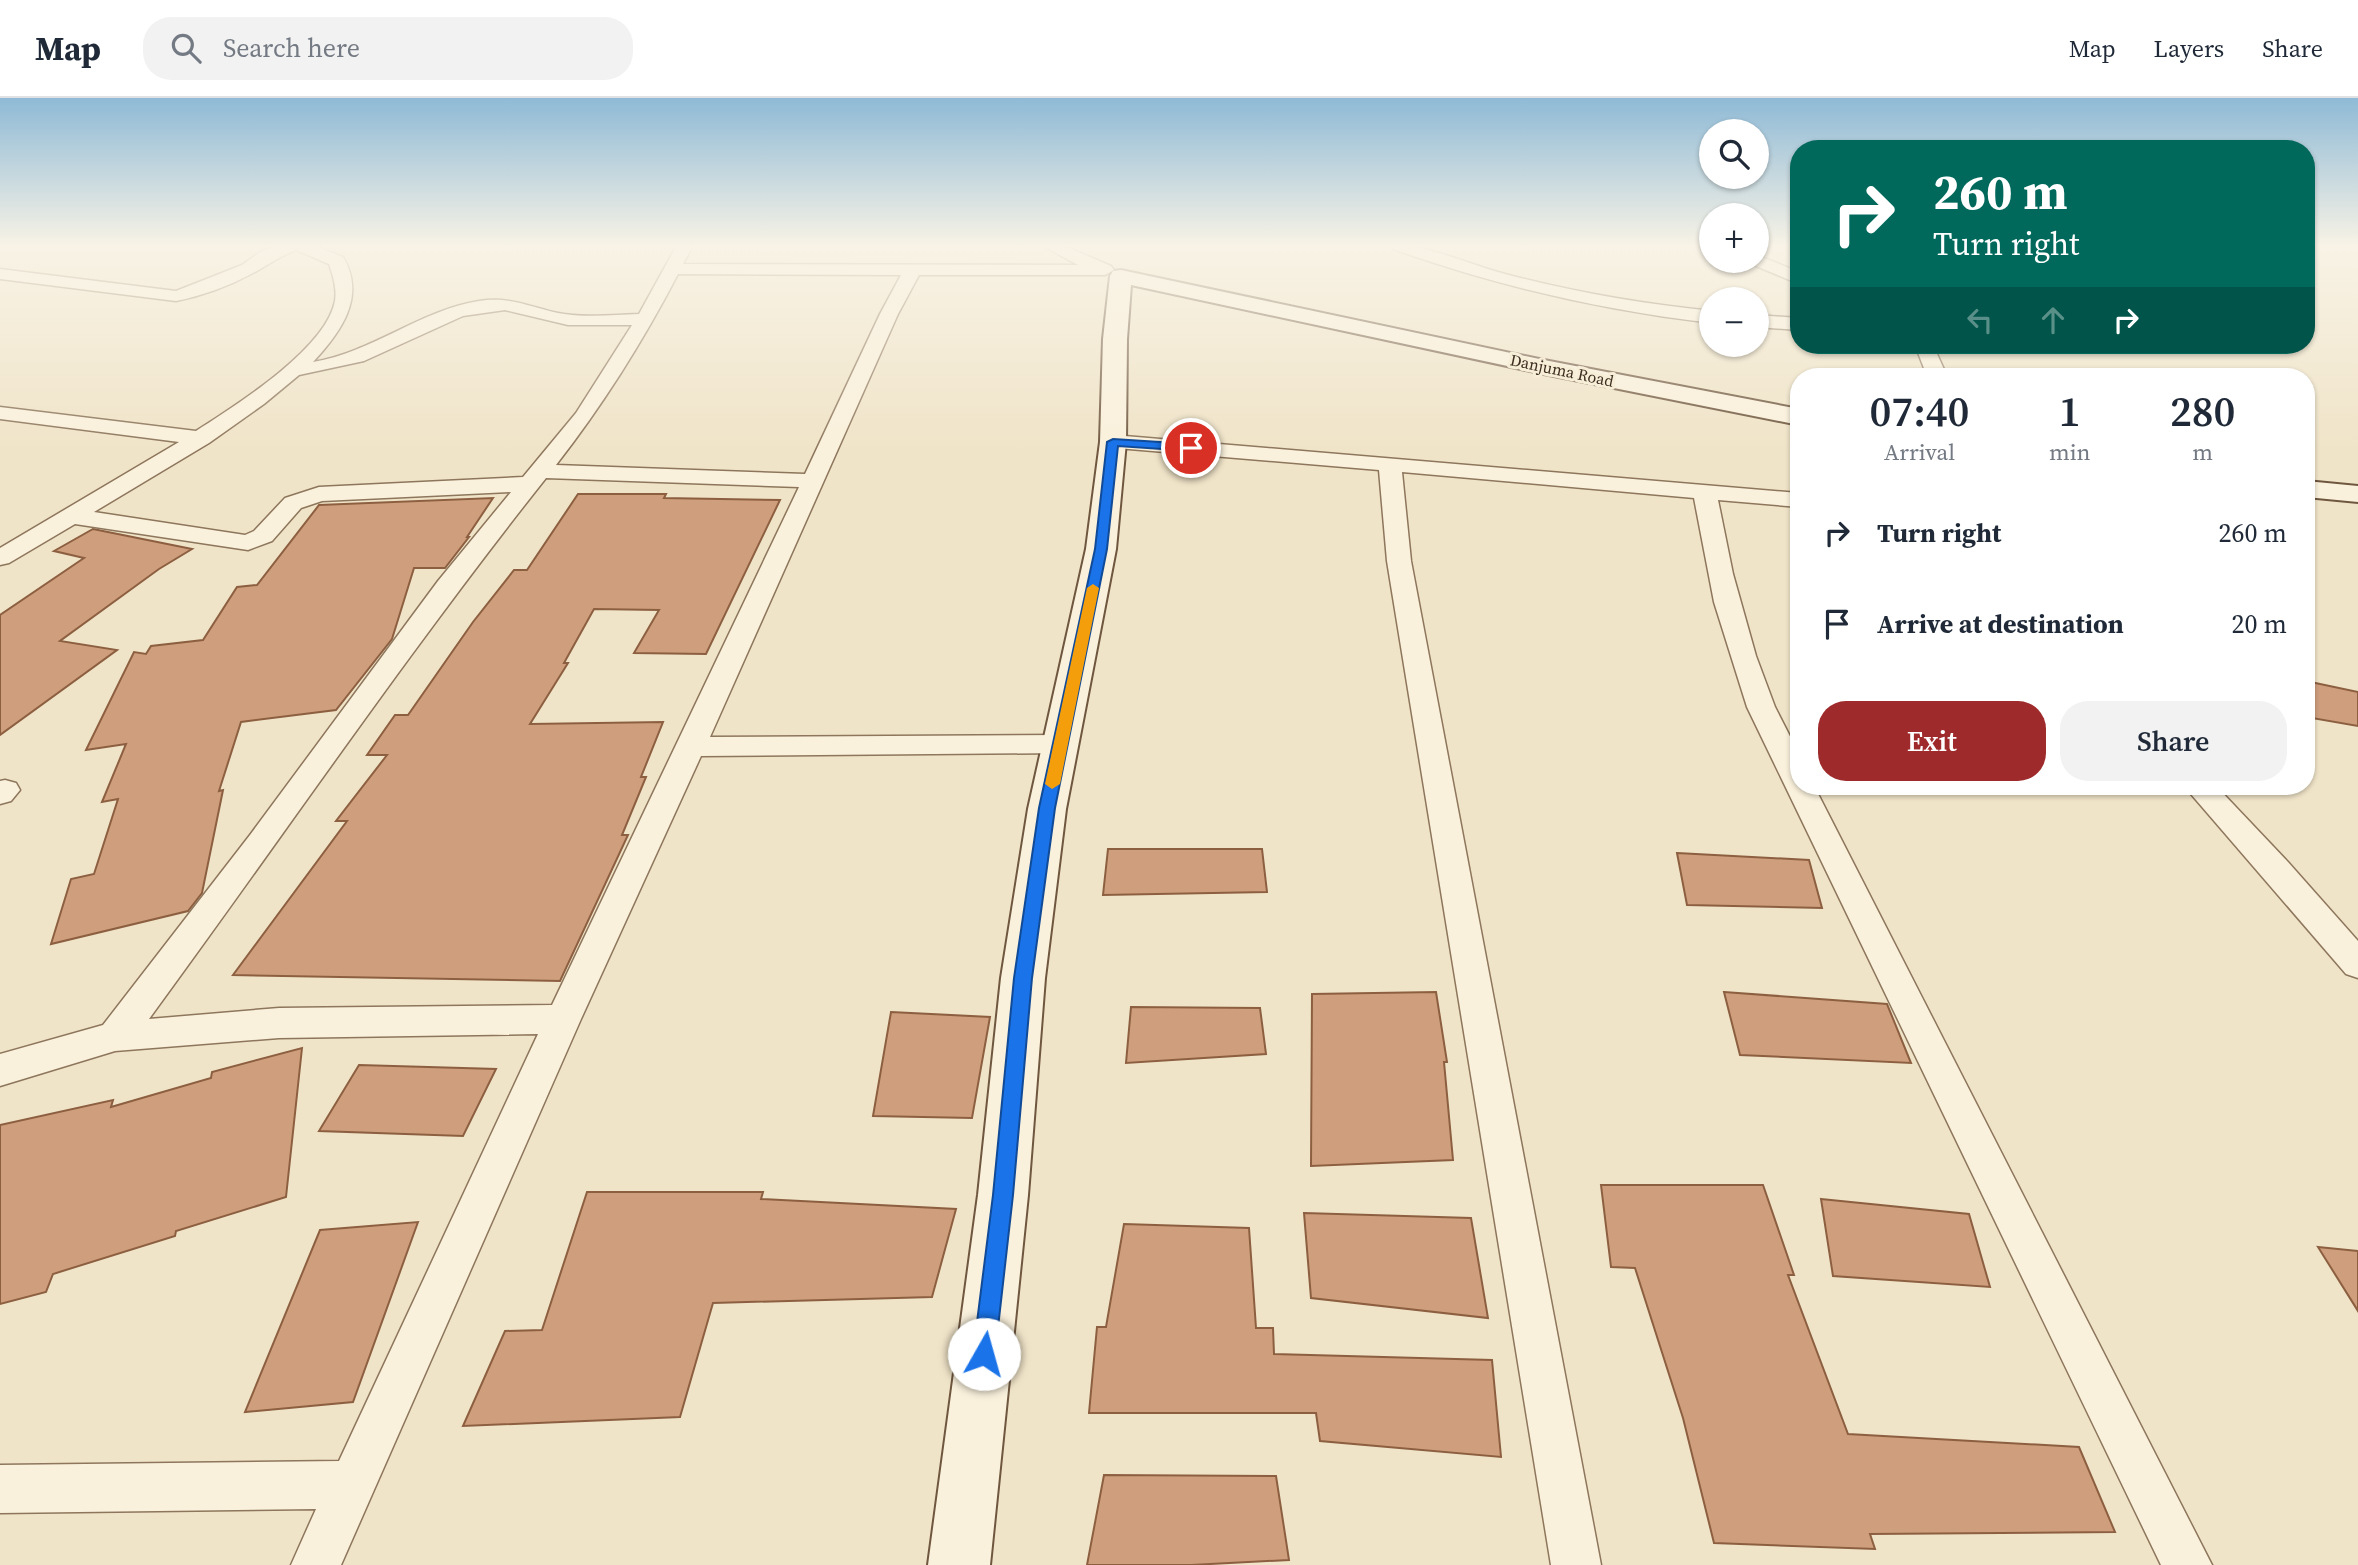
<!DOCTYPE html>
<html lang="en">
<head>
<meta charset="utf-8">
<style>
  :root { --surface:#fff; --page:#f2f2f3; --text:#1f2937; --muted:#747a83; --line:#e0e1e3; --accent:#9e2a2b }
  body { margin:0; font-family:"Source Serif 4",serif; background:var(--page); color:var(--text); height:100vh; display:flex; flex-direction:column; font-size:26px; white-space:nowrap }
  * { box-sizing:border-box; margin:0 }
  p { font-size:23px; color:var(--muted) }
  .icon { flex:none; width:38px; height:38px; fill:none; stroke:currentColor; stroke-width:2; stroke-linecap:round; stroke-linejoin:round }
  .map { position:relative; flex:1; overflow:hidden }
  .drawer { position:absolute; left:1790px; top:270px; width:525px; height:427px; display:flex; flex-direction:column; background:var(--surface); border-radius:28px; box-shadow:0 2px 5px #0004 }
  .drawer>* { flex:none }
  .guide { position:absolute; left:1790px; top:42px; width:525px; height:214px; border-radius:28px; box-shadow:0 2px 5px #0004; background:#00695c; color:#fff; overflow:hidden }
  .tools { position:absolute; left:1699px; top:21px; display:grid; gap:14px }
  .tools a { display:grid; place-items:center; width:70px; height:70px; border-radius:50%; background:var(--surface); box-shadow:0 2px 5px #0004; font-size:35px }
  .pin { position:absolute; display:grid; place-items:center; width:60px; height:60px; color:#fff; margin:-30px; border:4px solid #fff; border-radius:50%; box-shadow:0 2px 7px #0007 }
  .me { position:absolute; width:77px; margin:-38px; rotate:7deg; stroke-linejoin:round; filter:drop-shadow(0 0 5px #0008) }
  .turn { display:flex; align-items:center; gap:24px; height:147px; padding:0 28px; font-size:32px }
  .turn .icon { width:91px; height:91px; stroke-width:2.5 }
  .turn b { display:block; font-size:49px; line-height:60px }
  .lanes { display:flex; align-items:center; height:66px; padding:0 28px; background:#0003; justify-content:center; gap:35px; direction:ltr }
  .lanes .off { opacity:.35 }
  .eta { display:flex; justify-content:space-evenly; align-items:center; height:119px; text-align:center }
  .eta b { font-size:42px; font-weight:600; line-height:49px }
  .action { display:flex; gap:14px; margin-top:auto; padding:14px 28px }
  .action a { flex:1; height:80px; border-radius:28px; background:var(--accent); color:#fff; font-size:28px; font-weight:600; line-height:80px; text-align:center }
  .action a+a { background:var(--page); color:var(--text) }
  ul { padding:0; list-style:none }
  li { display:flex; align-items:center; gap:21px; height:91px; padding:0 28px }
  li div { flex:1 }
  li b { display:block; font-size:26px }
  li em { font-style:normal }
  header { display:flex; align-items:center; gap:42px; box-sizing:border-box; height:98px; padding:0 35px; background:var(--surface); border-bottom:2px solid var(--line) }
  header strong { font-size:33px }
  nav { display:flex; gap:38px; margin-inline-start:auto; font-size:24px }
  .search { width:490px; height:63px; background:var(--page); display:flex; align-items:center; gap:18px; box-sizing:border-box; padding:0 24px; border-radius:28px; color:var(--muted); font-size:26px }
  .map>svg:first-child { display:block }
  .building { fill:#cf9f7d; stroke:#8d5f41; stroke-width:2 }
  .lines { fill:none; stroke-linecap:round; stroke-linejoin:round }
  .street-casing { stroke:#8d765c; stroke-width:3 }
  .secondary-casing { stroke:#6f573f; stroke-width:4 }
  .street { fill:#faf1dc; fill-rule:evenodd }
  .secondary { fill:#faf1dc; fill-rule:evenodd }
  .route { fill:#1a73e8; stroke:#114b97; stroke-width:2 }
  .slow { fill:#f59e0b }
  .labels { text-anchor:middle; stroke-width:6; stroke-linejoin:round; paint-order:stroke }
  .far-street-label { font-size:16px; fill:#3d2e20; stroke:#f7eed8 }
</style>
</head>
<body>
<header>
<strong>Map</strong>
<div class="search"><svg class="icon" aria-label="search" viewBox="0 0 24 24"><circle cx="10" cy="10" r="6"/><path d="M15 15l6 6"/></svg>Search here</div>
<nav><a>Map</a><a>Layers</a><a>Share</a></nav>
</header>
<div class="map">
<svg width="2358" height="1467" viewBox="0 0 2358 1467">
  <rect width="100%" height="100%" fill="#f0e4c8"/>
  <g class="building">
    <path d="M578 396H666L664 400 780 402 706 556 634 555 659 512 594 511 564 565H568L530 626 663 624 641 679H646L622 737H628L560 883 233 877 347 723H336L387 657H367L395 617H408L473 524 514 472H527Z"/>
    <path d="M493 400 467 439H469L445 470H414L392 541 336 612 241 624 219 693 223 692 202 795 188 813 51 846 71 781 94 776 118 701 102 704 126 646 86 652 134 554 146 556 151 548 203 542 237 489 257 487 319 407Z"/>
    <path d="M93 431 192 451 159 471 60 543 117 552 0 637V517L84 460 54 453Z"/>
    <path d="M2306 583 2358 594V628L2306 619Z"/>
    <path d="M1108 751H1262L1267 794 1103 797Z"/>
    <path d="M1677 755 1809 762 1822 810 1687 807Z"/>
    <path d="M1436 894 1447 964H1444L1453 1062 1311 1068 1312 896Z"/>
    <path d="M1724 894 1887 906 1911 965 1740 957Z"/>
    <path d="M1131 909 1260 910 1266 956 1126 965Z"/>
    <path d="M891 914 990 919 972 1020 873 1018Z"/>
    <path d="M302 950 286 1099 176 1133 175 1138 53 1176 46 1194 0 1206V1027L113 1002 111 1009 211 980 212 974Z"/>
    <path d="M359 967 496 971 463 1038 319 1033Z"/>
    <path d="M1601 1087H1763L1794 1177H1788L1848 1336 2079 1349 2115 1434 1870 1436 1875 1451 1714 1445 1683 1320 1635 1170 1611 1169Z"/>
    <path d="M587 1094H763L761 1101 956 1111 932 1199 713 1205 680 1319 463 1328 505 1233 542 1232Z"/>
    <path d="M1821 1101 1969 1116 1990 1189 1833 1178Z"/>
    <path d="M1304 1115 1471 1120 1488 1220 1311 1200Z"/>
    <path d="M418 1124 353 1304 245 1314 320 1132Z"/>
    <path d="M1124 1126 1249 1130 1256 1230H1273L1274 1256 1492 1262 1501 1359 1320 1343 1316 1315H1089L1097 1229H1106Z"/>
    <path d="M2318 1149 2358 1153V1213Z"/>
    <path d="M1104 1377 1276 1378 1289 1462 1191 1467H1087Z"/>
  </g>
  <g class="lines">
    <defs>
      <g id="street">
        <path d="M279 147H313L343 159C367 199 340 235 313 264 373 254 421 212 479 203 509 198 530 209 558 215 584 220 612 217 639 216L677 147H693L683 166 1078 167 1041 147H1062L1111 168 1114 172 1105 177H919L898 216 710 639 1061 637 1071 639 1076 646 1071 653 1061 655 701 658 581 921 341 1467H291L316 1411 0 1415V1367L339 1363 538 936 279 940 115 953 0 988V956L103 927 250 737 438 483 511 394 322 403 301 410 272 443 248 452 75 426 9 465 0 467V450L179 344 0 321V309L196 333C235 308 326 251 335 203 337 190 333 178 329 166L296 152C280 158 268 167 253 175 229 188 202 198 176 203L0 181V171L176 193 242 167 260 154ZM678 176 901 177 880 216 805 376 556 367C603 307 643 243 678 176ZM505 212 568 227H632L576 315 523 379 319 389 285 400 254 433 245 437 94 414 209 345 264 306 299 277 364 263 463 218ZM546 380 799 389 552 907 279 910 149 921C281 741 407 555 546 380Z"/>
        <path d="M1391 147C1430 147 1467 166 1505 176 1573 194 1642 206 1712 213V225C1602 212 1497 188 1393 151Z"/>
        <path d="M1757 157 1799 174V186L1751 166 1749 163H1757Z"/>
        <path d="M1757 217 1799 220V232L1757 229Z"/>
        <path d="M1915 247H1933L1947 278H1927Z"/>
        <path d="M1113 337 1799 395V409L1718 402 1733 476 1756 558 1775 609 1799 656V688H1814L2212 1467H2161L1747 609 1714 504 1694 400 1402 374 1411 463 1601 1467H1551L1387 463 1379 372 1105 349 1102 344 1105 339Z"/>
        <path d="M5 682 16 685 20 692 11 703 0 706V683Z"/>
        <path d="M2184 688H2216L2288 764 2358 843V880L2346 876Z"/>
      </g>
      <g id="secondary">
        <path d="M1121 172 1544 262 1799 311V327L1544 276 1131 187 1127 241 1126 344 1116 451 1066 711 1045 880 1028 1097 990 1467H928L978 1097 1001 880 1028 711 1086 451 1100 344 1103 241 1110 178 1113 173Z"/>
        <path d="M2306 383 2358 388V404L2306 399Z"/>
      </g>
    </defs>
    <use href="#street" class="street-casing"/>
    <use href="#secondary" class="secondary-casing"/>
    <use href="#street" class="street"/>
    <use href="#secondary" class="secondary"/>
  </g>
  <linearGradient id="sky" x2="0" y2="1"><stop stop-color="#8fbad6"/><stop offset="0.42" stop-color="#f8f3e6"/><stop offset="1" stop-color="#f8f3e6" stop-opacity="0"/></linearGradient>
  <rect width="2358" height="352" fill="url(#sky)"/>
  <path class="route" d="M1113 341 1191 346 1196 350 1191 353 1118 348 1107 451 1055 710 1032 880 1013 1097 995 1256 992 1264 984 1267 976 1264 973 1256 993 1097 1014 880 1039 710 1095 451 1107 344Z"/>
  <path class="slow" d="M1093 486 1099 490 1060 686 1052 691 1045 686 1087 490Z"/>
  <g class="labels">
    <g class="far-street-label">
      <text transform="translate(1562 272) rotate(12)" y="6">Danjuma Road</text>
    </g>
  </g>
</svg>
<div class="tools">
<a><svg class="icon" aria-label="search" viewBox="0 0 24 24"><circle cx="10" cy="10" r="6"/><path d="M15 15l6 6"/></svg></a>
<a>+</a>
<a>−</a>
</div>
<div class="pin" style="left:1191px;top:350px;background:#d93025"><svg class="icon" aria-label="arrive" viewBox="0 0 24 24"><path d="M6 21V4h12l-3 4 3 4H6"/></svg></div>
<svg class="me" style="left:984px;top:1256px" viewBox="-20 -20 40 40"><circle r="19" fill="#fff"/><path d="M0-13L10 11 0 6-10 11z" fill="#1a73e8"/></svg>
<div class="guide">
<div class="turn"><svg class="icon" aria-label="right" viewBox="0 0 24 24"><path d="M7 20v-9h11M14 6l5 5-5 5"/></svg><div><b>260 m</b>Turn right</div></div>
<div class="lanes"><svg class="icon off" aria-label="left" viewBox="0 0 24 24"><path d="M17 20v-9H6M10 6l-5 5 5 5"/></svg><svg class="icon off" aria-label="ahead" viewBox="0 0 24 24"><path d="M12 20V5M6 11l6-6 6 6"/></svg><svg class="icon" aria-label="right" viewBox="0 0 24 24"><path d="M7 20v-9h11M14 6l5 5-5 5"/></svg></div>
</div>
<section class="drawer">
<div class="eta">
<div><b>07:40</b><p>Arrival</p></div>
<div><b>1</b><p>min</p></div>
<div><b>280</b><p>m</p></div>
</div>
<ul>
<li><svg class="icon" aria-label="right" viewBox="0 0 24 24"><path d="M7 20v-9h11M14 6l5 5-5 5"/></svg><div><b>Turn right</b></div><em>260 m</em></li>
<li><svg class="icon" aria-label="arrive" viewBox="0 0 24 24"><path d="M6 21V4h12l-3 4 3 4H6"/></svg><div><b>Arrive at destination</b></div><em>20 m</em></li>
</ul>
<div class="action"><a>Exit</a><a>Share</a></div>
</section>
</div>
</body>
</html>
